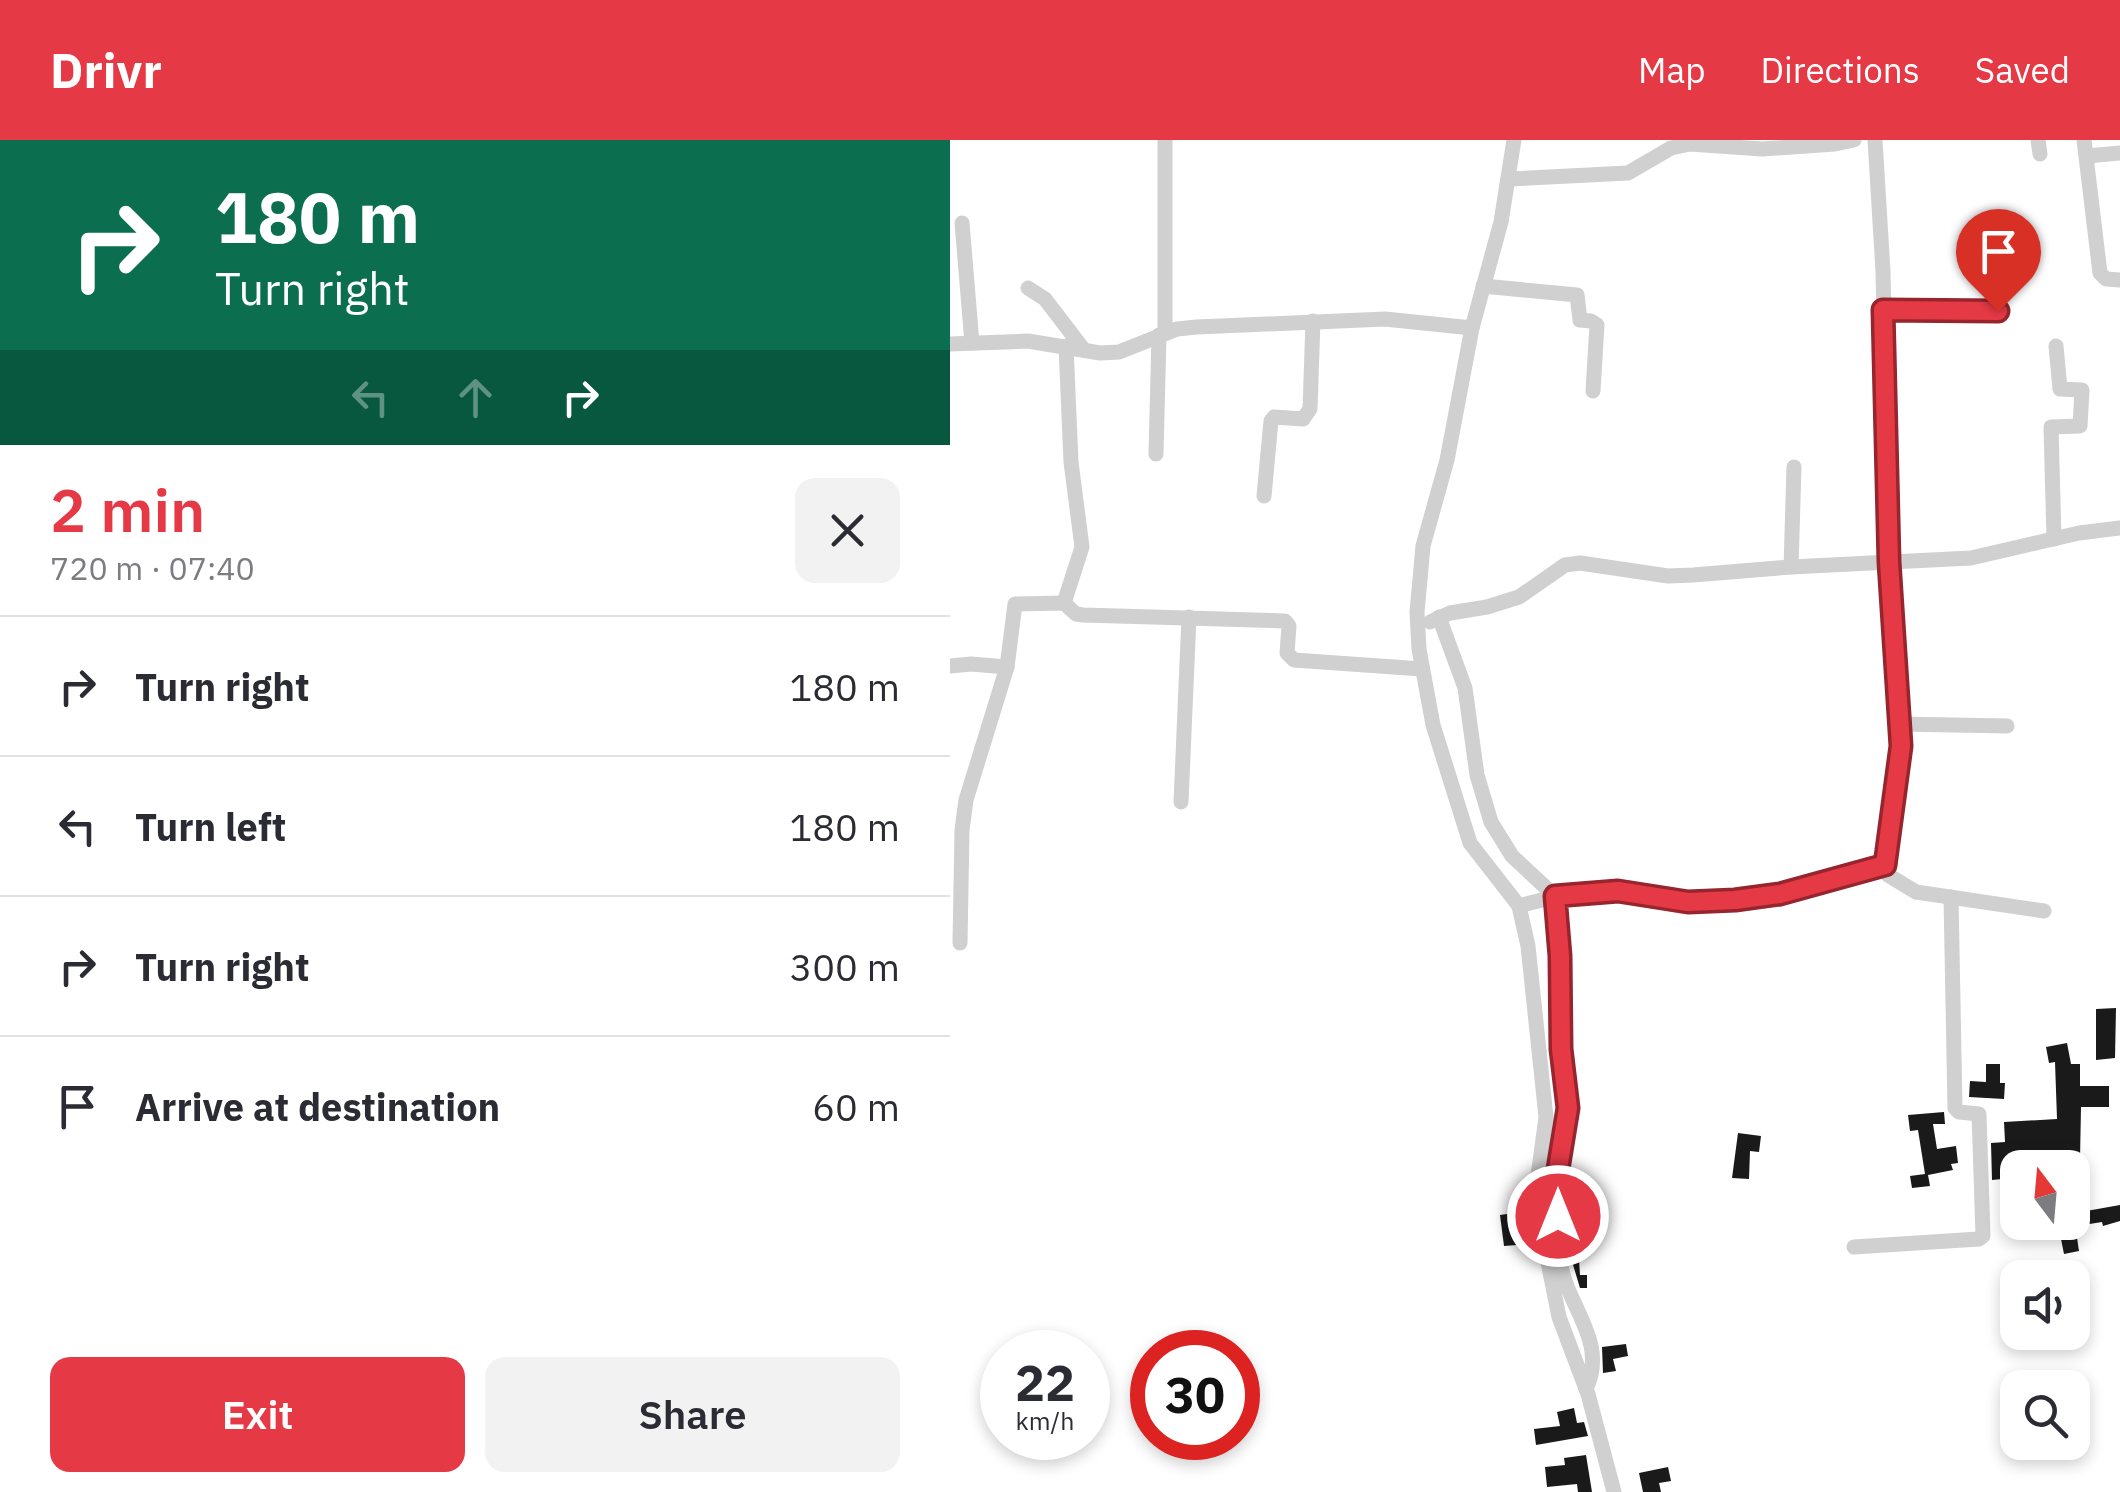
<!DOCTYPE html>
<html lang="en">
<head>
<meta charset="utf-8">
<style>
  :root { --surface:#fff; --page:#f2f2f3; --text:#2b2b33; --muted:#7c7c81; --line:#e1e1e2; --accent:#e63946 }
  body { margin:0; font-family:"IBM Plex Sans",sans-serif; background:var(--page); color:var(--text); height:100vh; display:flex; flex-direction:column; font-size:38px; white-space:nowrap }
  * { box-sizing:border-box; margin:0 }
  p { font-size:32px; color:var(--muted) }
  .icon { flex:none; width:55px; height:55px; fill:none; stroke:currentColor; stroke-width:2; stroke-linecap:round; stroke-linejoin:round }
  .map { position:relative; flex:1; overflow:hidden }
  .side { display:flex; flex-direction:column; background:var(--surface); width:950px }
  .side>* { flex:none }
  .banner { background:#0b6e4f; color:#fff; overflow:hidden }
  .needle { width:65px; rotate:344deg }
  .fabs { position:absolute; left:1050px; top:1010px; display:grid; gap:20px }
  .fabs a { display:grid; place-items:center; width:90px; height:90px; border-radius:20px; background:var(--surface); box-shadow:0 5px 15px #0003; font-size:50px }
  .speed { position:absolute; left:30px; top:1190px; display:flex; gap:20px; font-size:50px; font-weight:700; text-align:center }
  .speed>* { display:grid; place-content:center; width:130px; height:130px; border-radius:50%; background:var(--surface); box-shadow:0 5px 15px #0003; line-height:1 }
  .speed small { font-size:25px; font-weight:400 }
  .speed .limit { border:15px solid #d22; background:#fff; color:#111 }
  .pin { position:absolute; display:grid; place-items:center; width:85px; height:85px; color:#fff; margin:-102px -42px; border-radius:50% 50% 50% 0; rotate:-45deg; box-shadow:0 0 10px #0007 }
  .pin .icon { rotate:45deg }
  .me { position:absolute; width:110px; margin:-55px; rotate:0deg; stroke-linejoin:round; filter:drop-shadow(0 0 8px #0008) }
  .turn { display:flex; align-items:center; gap:35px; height:210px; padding:0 50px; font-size:45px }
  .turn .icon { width:130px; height:130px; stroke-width:2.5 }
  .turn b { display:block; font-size:70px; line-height:85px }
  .lanes { display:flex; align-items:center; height:95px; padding:0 50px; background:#0003; justify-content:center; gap:50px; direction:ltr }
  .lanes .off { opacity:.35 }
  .round { display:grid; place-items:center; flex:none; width:105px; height:105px; border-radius:20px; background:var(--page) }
  .head { display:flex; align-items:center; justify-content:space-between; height:170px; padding:0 50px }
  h1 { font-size:60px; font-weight:600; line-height:75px; color:var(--accent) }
  .primary-button { display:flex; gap:20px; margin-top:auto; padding:20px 50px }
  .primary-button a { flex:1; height:115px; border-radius:20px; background:var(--accent); color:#fff; font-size:40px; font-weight:600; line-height:115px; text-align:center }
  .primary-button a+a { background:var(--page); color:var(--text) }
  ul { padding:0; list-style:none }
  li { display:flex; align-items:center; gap:30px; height:140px; padding:0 50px; border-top:2px solid var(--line) }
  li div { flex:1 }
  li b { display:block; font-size:38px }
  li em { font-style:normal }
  header { display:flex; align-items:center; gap:60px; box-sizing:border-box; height:140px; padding:0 50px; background:var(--accent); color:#fff }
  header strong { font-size:48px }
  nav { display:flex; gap:55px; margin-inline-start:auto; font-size:35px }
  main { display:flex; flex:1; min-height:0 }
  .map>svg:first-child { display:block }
  .building { fill:#1a1a1a }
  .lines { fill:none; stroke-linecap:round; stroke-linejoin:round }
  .minor { stroke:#d0d0d0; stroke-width:15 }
  .route-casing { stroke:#96252e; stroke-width:25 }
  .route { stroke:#e63946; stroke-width:18 }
</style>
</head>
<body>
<header>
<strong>Drivr</strong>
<nav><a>Map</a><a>Directions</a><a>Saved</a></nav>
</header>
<main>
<section class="side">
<div class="banner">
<div class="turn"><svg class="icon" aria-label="right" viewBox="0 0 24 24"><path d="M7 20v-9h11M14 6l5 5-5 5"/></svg><div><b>180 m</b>Turn right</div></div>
<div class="lanes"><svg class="icon off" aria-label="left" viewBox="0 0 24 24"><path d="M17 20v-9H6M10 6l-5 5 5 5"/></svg><svg class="icon off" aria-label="ahead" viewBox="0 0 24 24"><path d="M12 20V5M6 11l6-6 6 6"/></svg><svg class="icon" aria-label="right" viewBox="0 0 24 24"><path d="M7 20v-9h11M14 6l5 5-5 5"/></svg></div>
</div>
<div class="head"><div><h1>2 min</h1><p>720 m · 07:40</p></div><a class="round"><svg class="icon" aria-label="close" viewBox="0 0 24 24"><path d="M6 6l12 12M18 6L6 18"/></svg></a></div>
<ul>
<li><svg class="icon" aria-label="right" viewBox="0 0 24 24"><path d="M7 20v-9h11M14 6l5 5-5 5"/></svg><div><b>Turn right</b></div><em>180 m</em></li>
<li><svg class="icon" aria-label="left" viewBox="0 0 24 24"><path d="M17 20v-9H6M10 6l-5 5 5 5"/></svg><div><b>Turn left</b></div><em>180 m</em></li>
<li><svg class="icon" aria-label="right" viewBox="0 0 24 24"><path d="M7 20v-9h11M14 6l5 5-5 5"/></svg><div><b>Turn right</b></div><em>300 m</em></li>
<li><svg class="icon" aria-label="arrive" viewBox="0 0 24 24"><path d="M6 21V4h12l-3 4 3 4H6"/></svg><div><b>Arrive at destination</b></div><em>60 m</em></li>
</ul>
<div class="primary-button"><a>Exit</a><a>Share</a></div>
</section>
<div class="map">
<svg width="1170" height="1352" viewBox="0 0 1170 1352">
  <rect width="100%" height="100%" fill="#fff"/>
  <g class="building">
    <path d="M1166 868 1165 918 1146 920V869Z"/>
    <path d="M1117 903 1121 924H1130V946H1159V967H1131L1130 1020 1103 1022 1104 1028H1051L1052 1039 1042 1040 1041 1003 1055 1002 1054 982 1107 979 1105 922 1099 923 1096 907Z"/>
    <path d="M1036 924H1050V943H1055L1054 959 1019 957 1020 941 1036 942Z"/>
    <path d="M994 972 995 984H983L987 1009 1006 1006 1008 1023 1001 1024 1003 1030 978 1035 980 1046 962 1048 960 1036 975 1034 968 990 960 991 958 975Z"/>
    <path d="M788 993 811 996 809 1012 800 1011 799 1039 782 1038Z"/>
    <path d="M618 1049 644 1051 642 1091H634L633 1105H628L630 1135H637V1148H630L621 1118 619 1092 623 1093V1064H618Z"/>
    <path d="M1068 1052V1082H1078L1079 1091 1059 1094 1057 1053Z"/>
    <path d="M1170 1065V1081L1153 1086 1152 1082 1127 1086 1125 1073Z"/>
    <path d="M564 1073 567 1105 554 1106 550 1075Z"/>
    <path d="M1126 1091 1129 1111 1114 1114 1110 1094Z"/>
    <rect x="1053" y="1176" width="15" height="22"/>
    <path d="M676 1204 678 1216 663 1219 666 1231 653 1233 652 1207Z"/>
    <path d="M624 1268 627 1283 634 1282 638 1296 586 1305 584 1289 610 1286 607 1272Z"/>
    <path d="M636 1315 642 1352H628L627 1344 597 1347 595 1327 615 1325 614 1318Z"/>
    <path d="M718 1327 721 1341 709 1343 711 1352H693L689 1333Z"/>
  </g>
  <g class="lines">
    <g class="minor">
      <path d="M215 0V193"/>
      <path d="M564 0 551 82 522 188 497 320 473 406 467 472 469 509 483 585 520 703 569 766 578 806 596 977 585 1058 609 1177 638 1254 664 1352"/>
      <path d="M925 0 933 131 939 421 951 607 935 725 938 735 966 752 1094 771"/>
      <path d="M1088 0 1090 14"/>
      <path d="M1134 0 1150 133 1156 139 1170 140"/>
      <path d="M1137 16 1170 13"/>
      <path d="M560 39 678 33 721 8 740 4 812 9 885 4 904 0"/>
      <path d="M12 83 22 203"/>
      <path d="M533 146 627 155 630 180 641 181 647 185 643 251"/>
      <path d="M78 148 95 159 134 210"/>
      <path d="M933 171H1048"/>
      <path d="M0 204 78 201 150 213 169 212 227 189 247 187 435 179 522 188"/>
      <path d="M206 314 209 195"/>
      <path d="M314 356 321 281 324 277 353 279 360 269 363 181"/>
      <path d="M1104 399 1101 287 1130 286 1132 250 1110 249 1106 206"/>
      <path d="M841 427 844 327"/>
      <path d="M114 463 132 407 121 322 116 206"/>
      <path d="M489 477 515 548 527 635 541 682 562 716 605 756C609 807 606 858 611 909 612 929 618 949 618 969 618 985 612 998 610 1014 605 1047 606 1087 610 1120 615 1164 659 1201 636 1249"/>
      <path d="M480 482 500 473 537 467 569 457 615 425 630 423 718 436 743 435 841 427 1021 418 1129 393 1170 388"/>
      <path d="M0 526 21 524 57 527"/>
      <path d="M950 584 1057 586"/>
      <path d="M231 662 239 477"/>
      <path d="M569 766C600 757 635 750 668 751 707 753 744 763 784 760 835 756 886 740 935 725"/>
      <path d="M10 803 12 690 16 660 57 527 65 464 114 463 126 474 133 475 335 481 339 486 337 513 344 520 472 529"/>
      <path d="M904 1107 1029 1099 1033 1096 1029 974 1009 972 1005 968 1001 757"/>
    </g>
  </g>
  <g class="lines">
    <defs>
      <path id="route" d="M608 1076V1029L618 968 611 909 610 816 605 756 668 751 738 762 785 760 830 754 935 725 951 606 939 422 933 170 1048 171"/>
    </defs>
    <use href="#route" class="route-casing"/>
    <use href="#route" class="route"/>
  </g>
</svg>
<div class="fabs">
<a><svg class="needle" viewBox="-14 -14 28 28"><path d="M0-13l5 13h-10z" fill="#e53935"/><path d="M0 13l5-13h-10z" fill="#7c7c81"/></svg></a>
<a><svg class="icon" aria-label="sound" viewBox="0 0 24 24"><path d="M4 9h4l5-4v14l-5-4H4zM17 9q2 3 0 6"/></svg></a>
<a><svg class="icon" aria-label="search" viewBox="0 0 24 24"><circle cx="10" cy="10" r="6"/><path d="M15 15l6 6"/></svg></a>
</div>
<div class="speed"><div>22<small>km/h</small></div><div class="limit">30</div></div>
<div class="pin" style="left:1048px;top:171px;background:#d93025"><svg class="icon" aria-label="arrive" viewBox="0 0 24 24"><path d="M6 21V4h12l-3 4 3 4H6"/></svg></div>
<svg class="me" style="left:608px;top:1076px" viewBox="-20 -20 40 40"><circle r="17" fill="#e63946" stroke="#fff" stroke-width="3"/><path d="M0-11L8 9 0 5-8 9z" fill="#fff"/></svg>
</div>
</main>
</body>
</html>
